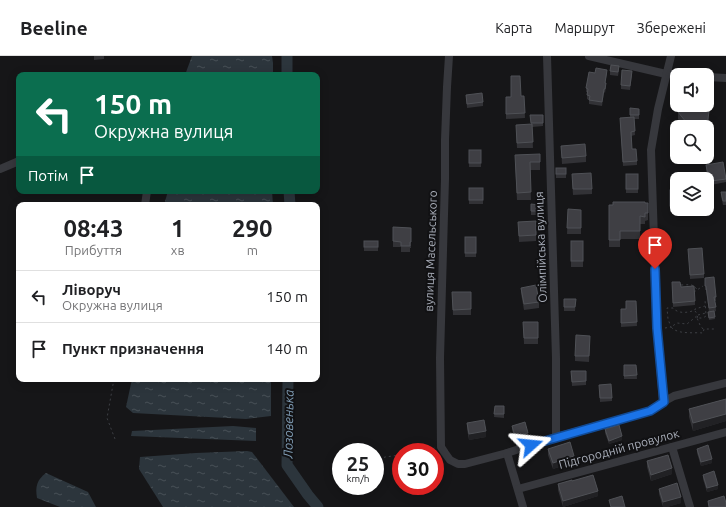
<!DOCTYPE html>
<html lang="uk">
<head>
<meta charset="utf-8">
<style>
  :root { --surface:#fff; --page:#f2f2f2; --text:#202124; --muted:#757577; --line:#e0e0e0 }
  body { margin:0; font-family:Ubuntu,sans-serif; background:var(--page); color:var(--text); height:100vh; display:flex; flex-direction:column; font-size:15px; white-space:nowrap }
  * { box-sizing:border-box; margin:0 }
  p { font-size:13px; color:var(--muted) }
  .icon { flex:none; width:22px; height:22px; fill:none; stroke:currentColor; stroke-width:2; stroke-linecap:round; stroke-linejoin:round }
  .map { position:relative; flex:1; overflow:hidden }
  .drawer { position:absolute; left:16px; top:146px; width:304px; height:180px; display:flex; flex-direction:column; background:var(--surface); border-radius:8px; box-shadow:0 2px 10px #0003 }
  .drawer>* { flex:none }
  .top-card { position:absolute; left:16px; top:16px; width:304px; height:122px; border-radius:8px; box-shadow:0 2px 10px #0003; background:#0b6e4f; color:#fff; overflow:hidden }
  .fabs { position:absolute; left:670px; top:12px; display:grid; gap:8px }
  .fabs a { display:grid; place-items:center; width:44px; height:44px; border-radius:8px; background:var(--surface); box-shadow:0 2px 10px #0003; font-size:20px }
  .speed { position:absolute; left:332px; top:387px; display:flex; gap:8px; font-size:20px; font-weight:700; text-align:center }
  .speed>* { display:grid; place-content:center; width:52px; height:52px; border-radius:50%; background:var(--surface); box-shadow:0 2px 10px #0003; line-height:1 }
  .speed small { font-size:10px; font-weight:400 }
  .speed .limit { border:6px solid #d22; background:#fff; color:#111 }
  .pin { position:absolute; display:grid; place-items:center; width:34px; height:34px; color:#fff; margin:-41px -17px; border-radius:50% 50% 50% 0; rotate:-45deg; box-shadow:0 0 4px #0007 }
  .pin .icon { rotate:45deg }
  .me { position:absolute; width:44px; margin:-22px; rotate:72deg; stroke-linejoin:round; filter:drop-shadow(0 0 3px #0008) }
  .turn { display:flex; align-items:center; gap:14px; height:84px; padding:0 12px; font-size:18px }
  .turn .icon { width:52px; height:52px; stroke-width:2.5 }
  .turn b { display:block; font-size:28px; line-height:34px }
  .then { display:flex; align-items:center; height:38px; padding:0 12px; background:#0003; gap:8px; font-size:15px }
  .eta { display:flex; justify-content:space-evenly; align-items:center; height:68px; text-align:center }
  .eta b { font-size:24px; font-weight:700; line-height:28px }
  ul { padding:0; list-style:none }
  li { display:flex; align-items:center; gap:12px; height:52px; padding:0 12px; border-top:1px solid var(--line) }
  li div { flex:1 }
  li b { display:block; font-size:15px }
  li em { font-style:normal }
  header { display:flex; align-items:center; gap:24px; box-sizing:border-box; height:56px; padding:0 20px; background:var(--surface); border-bottom:1px solid var(--line) }
  header strong { font-size:19px }
  nav { display:flex; gap:22px; margin-inline-start:auto; font-size:14px }
  .map>svg:first-child { display:block }
  .water { fill:url(#water-ripples) }
  .lines { fill:none; stroke-linecap:round; stroke-linejoin:round }
  .river { stroke:#2c353c; stroke-width:11 }
  .path { stroke:#3d3f44; stroke-width:1; stroke-dasharray:2 3; stroke-linecap:butt }
  .minor { stroke:#37383d; stroke-width:8 }
  .wall { fill:#323236 }
  .shaded-wall { fill:#212124 }
  .building { fill:#3f3f44; stroke:#4f5156 }
  .route-casing { stroke:#114b97; stroke-width:10 }
  .route { stroke:#1a73e8; stroke-width:7 }
  .labels { text-anchor:middle; stroke-width:4; stroke-linejoin:round; paint-order:stroke }
  .street-label { font-size:12px; fill:#a8adb8; stroke:#111113 }
  .water-label { font-size:13px; font-style:italic; fill:#7f9bb3; stroke:#111113 }
</style>
</head>
<body>
<header>
<strong>Beeline</strong>
<nav><a>Карта</a><a>Маршрут</a><a>Збережені</a></nav>
</header>
<div class="map">
<svg width="726" height="451" viewBox="0 0 726 451">
  <defs>
    <pattern id="water-ripples" width="26" height="14" patternUnits="userSpaceOnUse"><rect width="26" height="14" fill="#2c353c"/><path d="M2 4q2-2 4 0t4 0M15 11q2-2 4 0t4 0" fill="none" stroke="#485056"/></pattern>
  </defs>
  <rect width="100%" height="100%" fill="#161618"/>
  <g class="water">
    <path d="M192 0H272L273 7V19H185Z"/>
    <path d="M168 135H272L273 149H164Z"/>
    <path d="M132 323H271V360L246 363 133 357 126 351Z"/>
    <path d="M233 370 256 372V385L131 380 132 375Z"/>
    <path d="M247 395 252 396 294 451H163L139 413 140 401 196 397Z"/>
    <path d="M46 417 88 436 96 451H60L37 442C35 430 37 424 46 417Z"/>
  </g>
  <g class="lines">
    <g class="river">
      <path d="M287 0V19"/>
      <path d="M289 135 290 149"/>
      <path d="M288 323 287 409 308 439 318 451"/>
    </g>
    <g class="path">
      <path d="M681 229C688 229 694 227 697 234"/>
      <path d="M694 236 703 230"/>
      <path d="M695 255 698 259 706 257"/>
      <path d="M697 262 698 259 687 268 677 267 671 271C678 279 694 276 703 277L704 273H716"/>
      <path d="M665 272 671 271 668 263 667 252H673C678 258 688 257 695 254V253L705 250"/>
      <path d="M703 273 700 269 697 262H703L706 260 705 243"/>
      <path d="M114 323 107 362 115 383"/>
      <path d="M418 396 435 392"/>
      <path d="M375 406 385 401 401 399"/>
      <path d="M362 434 363 430"/>
    </g>
    <g class="minor">
      <path d="M449 0 447 31 445 84V123L440 302 441 391 445 397 450 404 458 408H465L507 397 556 381 650 355 663 346 674 340 726 327"/>
      <path d="M547 0 556 302V381"/>
      <path d="M589 0 666 18 684 19"/>
      <path d="M707 21 726 22"/>
      <path d="M0 113 19 105"/>
      <path d="M145 149 147 135"/>
      <path d="M663 346 657 272 651 94 658 53 671 0"/>
      <path d="M672 391 690 451"/>
      <path d="M507 397 523 451"/>
      <path d="M518 433 726 376"/>
    </g>
  </g>
  <g class="wall">
    <path d="M94 0H104V3L94 4Z"/>
    <path d="M619 14 618 20 610 19V15Z"/>
    <path d="M595 17 607 18 605 27 606 31 605 37 604 36 602 50 589 48V44L587 43V36H586V32Z"/>
    <path d="M632 19 630 34 621 33V29Z"/>
    <path d="M466 39 483 46V50L467 52Z"/>
    <path d="M524 40 525 62 506 63V41Z"/>
    <path d="M630 52 639 53V63H634L635 79 631 80 632 93 637 105V109L623 110 620 66 630 61Z"/>
    <path d="M678 56 709 62 707 71H684L678 63Z"/>
    <path d="M530 59H543V70L532 71 533 92H517L516 75 531 68Z"/>
    <path d="M561 90 586 100V106L562 108Z"/>
    <rect x="469" y="94" width="12" height="17"/>
    <path d="M540 98V114H530L531 144H517L515 107Z"/>
    <path d="M706 109 726 122V126L711 129 710 124H708Z"/>
    <rect x="556" y="112" width="10" height="10"/>
    <rect x="626" y="118" width="12" height="19"/>
    <path d="M572 124 592 133V138L573 139Z"/>
    <rect x="469" y="132" width="14" height="16"/>
    <path d="M670 134H677V153H686V156H670Z"/>
    <path d="M721 136H726V149H723L721 140Z"/>
    <path d="M648 147V164L645 165V168H640V183H620V191H609V149Z"/>
    <path d="M531 148 539 149V159H531Z"/>
    <path d="M568 153 581 154V178H567Z"/>
    <path d="M536 165V185L519 186 518 166Z"/>
    <path d="M393 171 411 172V192H410V196H401V191H393Z"/>
    <rect x="465" y="181" width="11" height="20"/>
    <rect x="364" y="185" width="14" height="10"/>
    <rect x="571" y="185" width="12" height="26"/>
    <path d="M688 193 704 218V222L690 223Z"/>
    <path d="M705 222 716 241V245H715L716 255 714 256 715 263 709 264 708 258V256H709L706 234H705Z"/>
    <path d="M672 230 681 231 695 245V249L673 251Z"/>
    <path d="M521 232 539 246V252L524 254 521 237Z"/>
    <path d="M452 236H471V259H453Z"/>
    <path d="M564 243H576L575 255H564Z"/>
    <path d="M636 245 637 270 621 271V253H626Z"/>
    <path d="M523 266H538V288H524Z"/>
    <path d="M590 286 589 306 575 305V300Z"/>
    <path d="M624 309H636L637 323H624Z"/>
    <path d="M571 315H586V329L572 330Z"/>
    <path d="M599 333 612 342V345L600 346Z"/>
    <path d="M726 343V365L693 375 689 361V353Z"/>
    <path d="M495 350H504V362L494 361Z"/>
    <path d="M467 367 486 381 469 384 467 373Z"/>
    <path d="M512 370 528 380 515 384 512 374Z"/>
    <path d="M605 373 622 384 609 388 605 377Z"/>
    <path d="M548 393 574 406 553 413 548 399Z"/>
    <path d="M697 393 712 407 701 410 697 397Z"/>
    <path d="M647 405 672 418 651 425 647 411Z"/>
    <path d="M703 419 718 433 707 436 703 423Z"/>
    <path d="M572 425 598 440 563 451 558 434V428Z"/>
    <path d="M659 433 681 447 667 451H663L659 438Z"/>
  </g>
  <g class="shaded-wall">
    <path d="M604 33V36L602 50V46Z"/>
    <path d="M709 55V62L707 79V71Z"/>
    <path d="M726 358V365L693 375V367Z"/>
    <path d="M486 375V381L469 384V378Z"/>
    <path d="M528 377V380L515 384V380Z"/>
    <path d="M622 380V384L609 388V385Z"/>
    <path d="M574 400V406L553 413V407Z"/>
    <path d="M712 403V407L701 410V406Z"/>
    <path d="M672 412V418L651 425V419Z"/>
    <path d="M718 429V433L707 436V432Z"/>
    <path d="M598 435V440L563 451V445Z"/>
    <path d="M681 441V447L667 451H663V446Z"/>
  </g>
  <g class="building">
    <path d="M611 9 619 10 618 16 610 15Z"/>
    <path d="M596 12 607 14 605 27H606L605 33H604L602 46 589 44 590 40 587 39 588 33 586 32 589 16 595 17Z"/>
    <path d="M622 14 632 15 630 30 621 29Z"/>
    <path d="M511 20H520L521 40H524L525 57 506 58V41H511Z"/>
    <path d="M482 37 483 46 467 48 466 39Z"/>
    <path d="M681 49H707L709 55 707 71H690L678 56Z"/>
    <path d="M630 52 639 53V59H630Z"/>
    <path d="M530 59H543V67H531Z"/>
    <path d="M634 61 635 75 631 76 632 93H636L637 105 623 106 620 62Z"/>
    <path d="M532 68 533 86 517 87 516 69Z"/>
    <path d="M585 88 586 100 562 102 561 90Z"/>
    <rect x="469" y="94" width="12" height="13"/>
    <path d="M540 98V106H530L531 136 517 137 515 99Z"/>
    <path d="M723 106 726 123 711 125 710 120H708L706 109Z"/>
    <rect x="556" y="112" width="10" height="6"/>
    <path d="M591 117 592 133H573L572 118Z"/>
    <rect x="626" y="118" width="12" height="15"/>
    <rect x="469" y="132" width="14" height="12"/>
    <rect x="670" y="134" width="7" height="16"/>
    <path d="M721 136H726V145H723Z"/>
    <path d="M613 146H645V147H648V157H645V161L640 160V175H620V184H609V149H613Z"/>
    <path d="M531 148 539 149V155H531Z"/>
    <path d="M568 153 581 154V172H567Z"/>
    <path d="M536 165V179L519 180 518 166Z"/>
    <path d="M393 171 411 172V186H410V190H401V186L393 185Z"/>
    <rect x="465" y="181" width="11" height="16"/>
    <rect x="364" y="185" width="14" height="6"/>
    <rect x="571" y="185" width="12" height="20"/>
    <path d="M702 192 704 218 690 219 688 193Z"/>
    <path d="M714 221 716 241H714L716 251 709 252 706 230H705V222Z"/>
    <path d="M672 226H680L681 231 694 230 695 245 673 247Z"/>
    <path d="M536 229 539 246 524 248 521 232Z"/>
    <path d="M452 236H471V253L453 254Z"/>
    <path d="M564 243H576L575 251H564Z"/>
    <path d="M626 245H636L637 266 621 267V253H626Z"/>
    <path d="M714 255 715 261 709 262 708 256Z"/>
    <path d="M523 266H538V282H524Z"/>
    <path d="M576 279 590 280 589 300H575Z"/>
    <path d="M624 309H636L637 319 624 320Z"/>
    <path d="M571 315H586V325L572 326Z"/>
    <path d="M611 328 612 342H600L599 329Z"/>
    <path d="M726 343V358L693 367 689 353Z"/>
    <path d="M495 350H504V358H494Z"/>
    <path d="M484 364 486 375 469 378 467 367Z"/>
    <path d="M525 366 528 377 515 380 512 370Z"/>
    <path d="M619 369 622 380 609 385 605 373Z"/>
    <path d="M570 386 574 400 553 407 548 393Z"/>
    <path d="M708 389 712 403 701 406 697 393Z"/>
    <path d="M668 399 672 412 651 419 647 405Z"/>
    <path d="M714 415 718 429 707 432 703 419Z"/>
    <path d="M593 419 598 435 563 445 558 428 572 424V425Z"/>
    <path d="M677 427 681 441 663 446 659 433Z"/>
    <path d="M622 440 625 451H611L609 444Z"/>
    <path d="M724 440 726 447V451H709L708 445Z"/>
  </g>
  <g class="lines">
    <defs>
      <path id="route" d="M531 389 650 355 664 346 657 272 655 213"/>
    </defs>
    <use href="#route" class="route-casing"/>
    <use href="#route" class="route"/>
  </g>
  <g class="labels">
    <g class="street-label">
      <text transform="translate(541 191) rotate(-92)" y="4">Олімпійська вулиця</text>
      <text transform="translate(431 195) rotate(-88)" y="4">вулиця Масельського</text>
      <text transform="translate(619 393) rotate(-15)" y="4">Підгородній провулок</text>
    </g>
    <g class="water-label">
      <text transform="translate(288 368) rotate(-89)" y="5">Лозовенька</text>
    </g>
  </g>
</svg>
<div class="fabs">
<a><svg class="icon" aria-label="sound" viewBox="0 0 24 24"><path d="M4 9h4l5-4v14l-5-4H4zM17 9q2 3 0 6"/></svg></a>
<a><svg class="icon" aria-label="search" viewBox="0 0 24 24"><circle cx="10" cy="10" r="6"/><path d="M15 15l6 6"/></svg></a>
<a><svg class="icon" aria-label="layers" viewBox="0 0 24 24"><path d="M12 4l9 5-9 5-9-5zM3 14l9 5 9-5"/></svg></a>
</div>
<div class="speed"><div>25<small>km/h</small></div><div class="limit">30</div></div>
<div class="pin" style="left:655px;top:213px;background:#d93025"><svg class="icon" aria-label="arrive" viewBox="0 0 24 24"><path d="M6 21V4h12l-3 4 3 4H6"/></svg></div>
<svg class="me" style="left:531px;top:389px" viewBox="-20 -20 40 40"><path d="M0-17L14 15 0 8-14 15z" fill="#1a73e8" stroke="#fff" stroke-width="4"/></svg>
<div class="top-card">
<div class="turn"><svg class="icon" aria-label="left" viewBox="0 0 24 24"><path d="M17 20v-9H6M10 6l-5 5 5 5"/></svg><div><b>150 m</b>Окружна вулиця</div></div>
<div class="then">Потім<svg class="icon" aria-label="arrive" viewBox="0 0 24 24"><path d="M6 21V4h12l-3 4 3 4H6"/></svg></div>
</div>
<section class="drawer">
<div class="eta">
<div><b>08:43</b><p>Прибуття</p></div>
<div><b>1</b><p>хв</p></div>
<div><b>290</b><p>m</p></div>
</div>
<ul>
<li><svg class="icon" aria-label="left" viewBox="0 0 24 24"><path d="M17 20v-9H6M10 6l-5 5 5 5"/></svg><div><b>Ліворуч</b><p>Окружна вулиця</p></div><em>150 m</em></li>
<li><svg class="icon" aria-label="arrive" viewBox="0 0 24 24"><path d="M6 21V4h12l-3 4 3 4H6"/></svg><div><b>Пункт призначення</b></div><em>140 m</em></li>
</ul>
</section>
</div>
</body>
</html>
